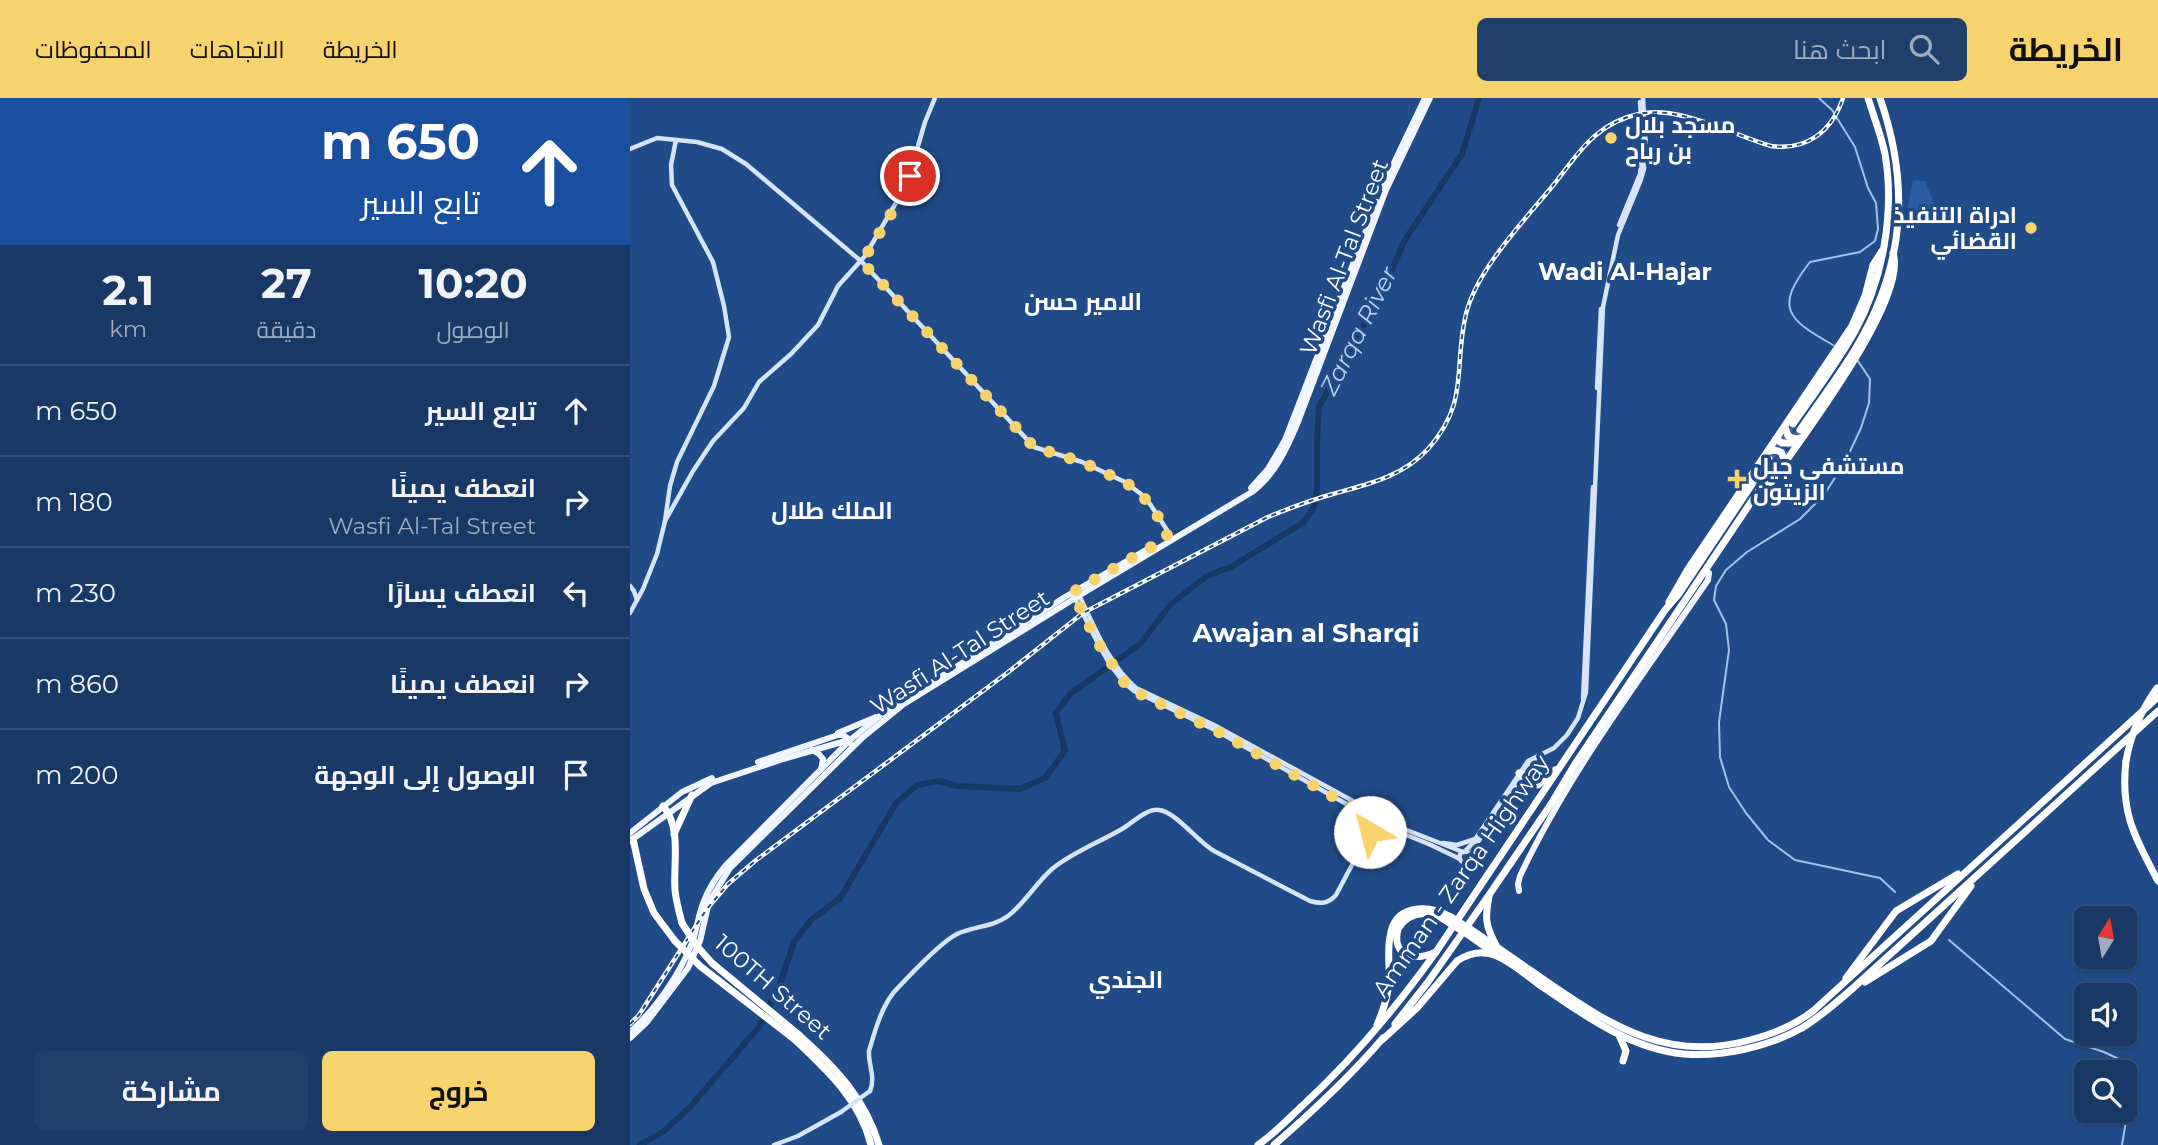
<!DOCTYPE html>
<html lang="ar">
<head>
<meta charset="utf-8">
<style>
  :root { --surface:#193866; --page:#223f6c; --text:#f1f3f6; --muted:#9facbf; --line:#37527a; --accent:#f7d36d }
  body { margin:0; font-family:Montserrat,Cairo,sans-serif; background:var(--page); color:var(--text); direction:rtl; height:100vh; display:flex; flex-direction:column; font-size:26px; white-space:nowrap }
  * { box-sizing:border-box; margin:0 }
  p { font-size:23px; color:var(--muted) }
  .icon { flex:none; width:38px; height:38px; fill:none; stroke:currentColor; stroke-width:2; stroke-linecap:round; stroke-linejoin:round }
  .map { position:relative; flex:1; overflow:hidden; direction:ltr }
  .drawer { display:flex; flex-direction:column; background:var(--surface); width:630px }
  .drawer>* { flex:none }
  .guide { background:#1a4fa0; color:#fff; overflow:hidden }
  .needle { width:46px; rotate:11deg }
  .buttons { position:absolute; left:1444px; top:808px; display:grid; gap:14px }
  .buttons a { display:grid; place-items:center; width:63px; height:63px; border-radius:10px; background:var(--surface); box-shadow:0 2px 5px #0004,0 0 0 2px var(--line); font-size:35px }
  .pin { position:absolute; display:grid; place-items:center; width:60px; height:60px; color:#fff; margin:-30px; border:4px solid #fff; border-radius:50%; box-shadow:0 2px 7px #0007 }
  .me { position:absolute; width:77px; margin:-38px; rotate:323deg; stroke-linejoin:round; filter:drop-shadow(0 0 5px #0008) }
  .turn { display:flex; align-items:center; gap:24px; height:147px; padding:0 35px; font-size:32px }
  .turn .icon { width:91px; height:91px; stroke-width:2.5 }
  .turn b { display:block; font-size:49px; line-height:60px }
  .eta { display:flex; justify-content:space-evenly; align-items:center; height:119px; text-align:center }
  .eta b { font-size:42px; font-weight:700; line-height:49px }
  .primary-button { display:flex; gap:14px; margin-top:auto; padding:14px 35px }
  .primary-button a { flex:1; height:80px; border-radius:10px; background:var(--accent); color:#111; font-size:28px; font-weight:700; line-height:80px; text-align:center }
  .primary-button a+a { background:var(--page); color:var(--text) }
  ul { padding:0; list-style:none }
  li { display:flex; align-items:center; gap:21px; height:91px; padding:0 35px; border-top:2px solid var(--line) }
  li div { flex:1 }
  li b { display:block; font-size:26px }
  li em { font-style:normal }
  header { display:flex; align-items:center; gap:42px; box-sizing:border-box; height:98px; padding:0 35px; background:var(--accent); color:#111 }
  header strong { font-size:33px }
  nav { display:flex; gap:38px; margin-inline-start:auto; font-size:24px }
  .search { width:490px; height:63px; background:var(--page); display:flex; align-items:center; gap:18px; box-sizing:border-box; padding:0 24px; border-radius:10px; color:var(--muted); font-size:26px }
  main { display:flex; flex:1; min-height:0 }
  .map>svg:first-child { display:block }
  .green { fill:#2b5da0 }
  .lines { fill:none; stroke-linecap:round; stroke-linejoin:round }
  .stream { stroke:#a0c1eb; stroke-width:2 }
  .river { stroke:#173767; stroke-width:6 }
  .highway-tunnel { stroke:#42669a; stroke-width:7; stroke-dasharray:7 3.5; stroke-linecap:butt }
  .secondary { stroke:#d7e4f8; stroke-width:4.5 }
  .primary { stroke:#f0f5fe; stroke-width:6 }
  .highway { stroke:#fff; stroke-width:7 }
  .rail-casing { stroke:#fff; stroke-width:4.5 }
  .rail { stroke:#214b88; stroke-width:2; stroke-dasharray:5; stroke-linecap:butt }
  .secondary-bridge { stroke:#d7e4f8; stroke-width:4.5 }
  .highway-bridge { stroke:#fff; stroke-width:7 }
  .route { stroke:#f7d36d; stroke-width:12; stroke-dasharray:0 21.6 }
  .poi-dot { fill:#f7d36d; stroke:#214b88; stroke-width:2.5 }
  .labels { text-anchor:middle; stroke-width:7; stroke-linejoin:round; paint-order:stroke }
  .poi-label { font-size:23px; font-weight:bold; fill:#fff; stroke:#214b88; text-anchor:start }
  .street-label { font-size:23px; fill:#fff; stroke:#214b88 }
  .neighbourhood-label { font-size:24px; font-weight:bold; fill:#fff; stroke:#214b88 }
  .water-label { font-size:24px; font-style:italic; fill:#b8d1f2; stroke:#214b88 }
  .quarter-label { font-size:26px; font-weight:bold; fill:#fff; stroke:#214b88 }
</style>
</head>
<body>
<header>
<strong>الخريطة</strong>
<div class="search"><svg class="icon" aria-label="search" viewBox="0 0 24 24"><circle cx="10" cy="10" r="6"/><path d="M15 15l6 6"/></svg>ابحث هنا</div>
<nav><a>الخريطة</a><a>الاتجاهات</a><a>المحفوظات</a></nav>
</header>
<main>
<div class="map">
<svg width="1528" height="1047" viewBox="0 0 1528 1047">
  <rect width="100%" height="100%" fill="#214b88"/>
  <path class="green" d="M1283 82 1295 83 1309 118 1293 120 1277 117Z"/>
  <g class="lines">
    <g class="stream">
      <path d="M1189 0 1202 12 1225 49 1238 90 1246 105 1248 131 1245 143 1230 154 1180 164C1144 210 1157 221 1203 247"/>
      <path d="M1228 263 1240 281 1239 305 1231 330 1215 364 1194 397 1170 421 1117 454 1096 472 1086 488 1084 502 1096 526 1099 552 1089 624 1090 659 1099 689 1116 715 1138 742 1165 762 1250 780 1265 794"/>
      <path d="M1319 842 1435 941 1474 954 1495 964 1496 1023 1492 1047"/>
    </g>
    <path class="river" d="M10 1047 33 1034 60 1009 129 929 150 886 164 844 181 822 211 799 266 705 287 687 309 683 327 688 390 691 415 680 435 653 426 615 440 596 510 546 541 506 577 478 601 469 674 424 684 409 687 393V342L689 309 751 196 775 142 832 56 849 0"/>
    <g class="highway-tunnel">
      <path d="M1139 361 1163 326"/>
      <path d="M1146 367 1170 332"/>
    </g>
    <g class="secondary">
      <path d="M0 51 27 40 67 44 92 51 116 66 232 164 404 349 452 364 495 384 511 396 520 406 537 432V440"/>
      <path d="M989 127 1010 76 1013 48 1010 4"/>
      <path d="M967 290 971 211"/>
      <path d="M35 423 63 373 83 343 114 310 129 284 161 256 188 227 208 188 235 158 277 86 295 24 305 0"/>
      <path d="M0 488 4 493 7 502"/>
      <path d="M448 495C464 527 478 566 506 590L584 627 774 731 833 754"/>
      <path d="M444 499C462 530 475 570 504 593L587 633 759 730 801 747 830 761"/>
      <path d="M0 515 13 491 27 456 35 423 40 388 47 364 84 288 99 239 94 208 83 164 42 87 41 67 46 42"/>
      <path d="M953 601 963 389"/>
      <path d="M737 719 740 725V734L748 730 756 729"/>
      <path d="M813 745 827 747 845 741"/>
      <circle cx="835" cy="759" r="5.5"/>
      <path d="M834 754 842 746 898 663 924 650 937 637 948 620 956 594 973 209 988 137 1010 84 1014 71 1016 50 1013 0"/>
      <path d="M840 756 899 667 907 659"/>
      <path d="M240 993C246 979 238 967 239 953 245 933 251 910 264 894 277 880 311 844 327 836 344 828 363 829 378 818 395 805 406 785 422 771 443 754 468 745 492 731 502 725 517 710 529 712 546 714 568 744 584 753L680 803C691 806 698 806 706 797L748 718"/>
      <path d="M144 1047 168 1038 211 1014"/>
    </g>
    <g class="primary">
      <path d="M752 90 795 0"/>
      <path d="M621 390 638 371 655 342 747 104"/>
      <path d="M298 587 435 499 521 449"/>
      <path d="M208 635 246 619"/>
      <path d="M182 652 189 656 193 661 191 672"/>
      <path d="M128 664 208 637H213L220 642V645"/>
      <path d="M0 735 52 694 82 680"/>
      <path d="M0 743 81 685 153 661 219 642"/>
      <path d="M889 793 888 786 890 778C940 672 1012 579 1078 482L1079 475"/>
      <path d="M0 934C25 912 50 876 62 845 67 832 68 817 74 803 79 789 87 778 96 767L220 642 251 617 277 600"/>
      <path d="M0 940 17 924 58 870 70 843 79 804 100 770 232 640 274 606 455 494 622 394C645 377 657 350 668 324L756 92 800 0"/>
    </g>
    <g class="highway">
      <path d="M1163 326C1184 296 1207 265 1225 233 1253 182 1265 114 1255 56 1251 37 1244 19 1238 0"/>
      <path d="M1155 329 1158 338 1165 341 1171 340"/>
      <path d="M1170 332C1189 304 1210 277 1227 248 1275 167 1280 87 1250 0"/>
      <path d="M1146 341 1152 345H1168"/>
      <path d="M1139 353 1144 352 1151 354 1155 363"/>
      <path d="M1138 389C1167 345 1279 202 1263 155"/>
      <path d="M1039 504 1058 471 1222 228 1235 198 1243 167 1252 153"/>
      <path d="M1496 663C1490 715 1505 739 1528 783"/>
      <path d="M889 675 908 687 925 672"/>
      <path d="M33 708C52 729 43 766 45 792 46 803 49 814 52 825"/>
      <path d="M44 736 62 697"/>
      <path d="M3 741 14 791 24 815 45 843"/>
      <path d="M859 798C855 820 855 827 866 847"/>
      <path d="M840 831C867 849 894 868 920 886 984 930 1040 964 1120 942 1143 936 1164 928 1183 913L1528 599"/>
      <path d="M837 836 865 856"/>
      <path d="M806 854C785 864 761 858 768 831 780 811 801 813 818 824"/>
      <path d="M1216 880 1266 813 1328 776"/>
      <path d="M1235 884 1301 843 1341 788"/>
      <path d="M765 926 798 884 859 797 921 706 945 666 1146 367"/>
      <path d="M747 927C753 913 758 899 759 884 760 869 757 854 760 839 764 806 798 806 821 819"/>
      <path d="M169 937C205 969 235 1000 249 1047"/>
      <path d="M989 937 996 953 993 963"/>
      <path d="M164 941C197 972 230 1002 241 1047"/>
      <path d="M752 942 787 910 827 863C839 855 853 852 867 858 881 864 895 876 907 885 951 915 999 951 1054 956 1092 959 1138 949 1172 930 1190 919 1206 905 1222 891L1528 613"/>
      <path d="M628 1047C644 1036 658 1021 672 1008 723 961 766 910 806 854L1035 512 1048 497 1139 361"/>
      <path d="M644 1047C682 1014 720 979 753 940"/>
    </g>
    <defs>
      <path id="rail" d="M0 926 9 917 76 812 98 786 125 763 377 575 453 515 638 419C660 410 681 402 703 396 738 386 772 379 798 351 840 304 823 270 836 216 847 171 895 122 925 85 938 69 950 50 966 37 978 27 994 19 1009 16 1049 7 1103 37 1141 48 1177 53 1202 33 1213 0"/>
    </defs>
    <use href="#rail" class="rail-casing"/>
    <use href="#rail" class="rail"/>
    <path class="secondary-bridge" d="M211 1014 240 993"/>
    <g class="highway-bridge">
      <path d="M1496 663C1501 635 1511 612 1527 590"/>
      <path d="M821 819 840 831"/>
      <path d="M818 824 837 836"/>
      <path d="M52 825 66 847 82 865 169 937"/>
      <path d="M45 843 70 868 164 941"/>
    </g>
  </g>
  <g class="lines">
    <path class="route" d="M280 78 261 116 232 164 404 349 452 364 495 384 511 396 520 407 537 432V440L446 492 449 497 445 500 468 545 494 584 504 593 587 633 734 716 739 722 740 734"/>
  </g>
  <g class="poi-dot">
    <circle cx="981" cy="40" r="7"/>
    <circle cx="1401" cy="130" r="7"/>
    <path d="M1103.5 370.5h7v7h7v7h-7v7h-7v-7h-7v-7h7z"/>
  </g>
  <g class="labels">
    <g class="poi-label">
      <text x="995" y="35">مسجد بلال<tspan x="995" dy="26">بن رباح</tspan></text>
      <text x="1387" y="125" text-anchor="end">ادراة التنفيذ<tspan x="1387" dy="26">القضائي</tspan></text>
      <text x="1123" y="376">مستشفى جيل<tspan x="1123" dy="26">الزيتون</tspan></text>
    </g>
    <g class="street-label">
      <text transform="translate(714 159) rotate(-69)" y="8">Wasfi Al-Tal Street</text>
      <text transform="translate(330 554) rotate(-33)" y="8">Wasfi Al-Tal Street</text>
      <text transform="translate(831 778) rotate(-55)" y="8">Amman - Zarqa Highway</text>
      <text transform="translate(143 889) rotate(41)" y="8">100TH Street</text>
    </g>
    <g class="neighbourhood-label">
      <text x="995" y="182">Wadi Al-Hajar</text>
      <text x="453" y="212">الامير حسن</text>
      <text x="202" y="421">الملك طلال</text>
      <text x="496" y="890">الجندي</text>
    </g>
    <g class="water-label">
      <text transform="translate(729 233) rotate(-63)" y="8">Zarqa River</text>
    </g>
    <g class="quarter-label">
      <text x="676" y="544">Awajan al Sharqi</text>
    </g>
  </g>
</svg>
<div class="buttons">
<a><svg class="needle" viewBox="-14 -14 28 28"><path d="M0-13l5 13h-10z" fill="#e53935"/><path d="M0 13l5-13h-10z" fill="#9facbf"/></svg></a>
<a><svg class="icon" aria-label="sound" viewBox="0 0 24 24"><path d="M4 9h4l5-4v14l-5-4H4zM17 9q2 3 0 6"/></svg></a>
<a><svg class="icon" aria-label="search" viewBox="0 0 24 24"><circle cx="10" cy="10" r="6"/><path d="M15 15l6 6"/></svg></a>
</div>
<div class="pin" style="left:280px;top:78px;background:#d93025"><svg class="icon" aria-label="arrive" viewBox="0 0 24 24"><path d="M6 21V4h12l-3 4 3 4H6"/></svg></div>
<svg class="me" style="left:740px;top:734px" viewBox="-20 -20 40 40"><circle r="19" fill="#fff"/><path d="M0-13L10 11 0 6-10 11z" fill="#f7d36d"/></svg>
</div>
<section class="drawer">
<div class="guide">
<div class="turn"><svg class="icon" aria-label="ahead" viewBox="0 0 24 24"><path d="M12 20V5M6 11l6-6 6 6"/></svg><div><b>650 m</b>تابع السير</div></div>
</div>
<div class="eta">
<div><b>10:20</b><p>الوصول</p></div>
<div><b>27</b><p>دقيقة</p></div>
<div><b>2.1</b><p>km</p></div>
</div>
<ul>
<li><svg class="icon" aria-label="ahead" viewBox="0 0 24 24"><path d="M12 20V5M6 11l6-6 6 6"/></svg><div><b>تابع السير</b></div><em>650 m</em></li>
<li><svg class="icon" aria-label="right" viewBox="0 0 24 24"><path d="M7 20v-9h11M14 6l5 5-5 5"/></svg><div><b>انعطف يمينًا</b><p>Wasfi Al-Tal Street</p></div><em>180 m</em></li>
<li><svg class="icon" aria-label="left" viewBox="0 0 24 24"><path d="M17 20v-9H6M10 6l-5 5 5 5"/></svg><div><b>انعطف يسارًا</b></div><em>230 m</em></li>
<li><svg class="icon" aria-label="right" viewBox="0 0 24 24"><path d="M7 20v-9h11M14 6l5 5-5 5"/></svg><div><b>انعطف يمينًا</b></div><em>860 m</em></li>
<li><svg class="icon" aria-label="arrive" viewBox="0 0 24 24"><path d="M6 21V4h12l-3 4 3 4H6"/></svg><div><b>الوصول إلى الوجهة</b></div><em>200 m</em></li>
</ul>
<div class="primary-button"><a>خروج</a><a>مشاركة</a></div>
</section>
</main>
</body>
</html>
